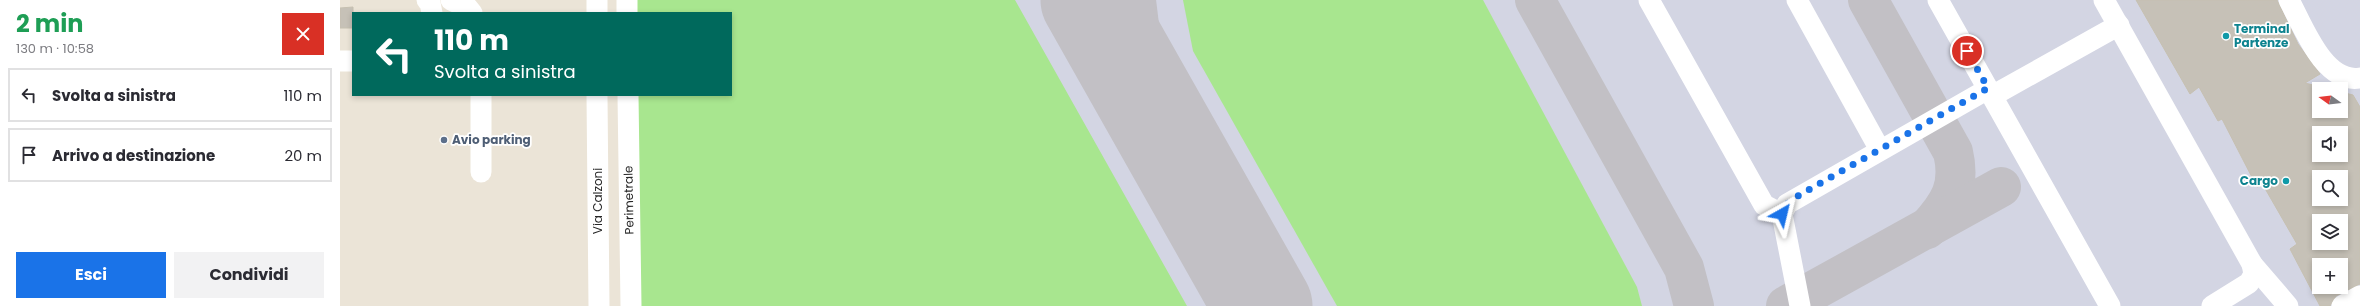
<!DOCTYPE html>
<html lang="it">
<head>
<meta charset="utf-8">
<style>
  :root { --surface:#fff; --page:#f2f2f3; --text:#2b2b33; --muted:#7c7c81; --line:#e1e1e2; --accent:#1a73e8 }
  body { margin:0; font-family:Poppins,sans-serif; background:var(--page); color:var(--text); height:100vh; display:flex; flex-direction:column; font-size:15px; white-space:nowrap }
  * { box-sizing:border-box; margin:0 }
  p { font-size:13px; color:var(--muted) }
  .icon { flex:none; width:22px; height:22px; fill:none; stroke:currentColor; stroke-width:2; stroke-linecap:round; stroke-linejoin:round }
  .map { position:relative; flex:1; overflow:hidden }
  .side { display:flex; flex-direction:column; background:var(--surface); width:340px }
  .side>* { flex:none }
  .guide { position:absolute; left:12px; top:12px; width:380px; height:84px; border-radius:0px; box-shadow:0 2px 6px #0003; background:#00695c; color:#fff; overflow:hidden }
  .needle { width:26px; rotate:285deg }
  .controls { position:absolute; left:1972px; top:82px; display:grid; gap:8px }
  .controls a { display:grid; place-items:center; width:36px; height:36px; border-radius:0px; background:var(--surface); box-shadow:0 2px 6px #0003; font-size:20px }
  .pin { position:absolute; display:grid; place-items:center; width:34px; height:34px; color:#fff; margin:-17px; border:2px solid #fff; border-radius:50%; box-shadow:0 1px 4px #0007 }
  .me { position:absolute; width:44px; margin:-22px; rotate:37deg; stroke-linejoin:round; filter:drop-shadow(0 0 3px #0008) }
  .turn { display:flex; align-items:center; gap:14px; height:84px; padding:0 16px; font-size:18px }
  .turn .icon { width:52px; height:52px; stroke-width:2.5 }
  .turn b { display:block; font-size:28px; line-height:34px }
  .round { display:grid; place-items:center; flex:none; width:42px; height:42px; border-radius:0px; background:var(--page) }
  .head { display:flex; align-items:center; justify-content:space-between; height:68px; padding:0 16px }
  h1 { font-size:24px; font-weight:700; line-height:30px; color:#1e9e55 }
  .button { display:flex; gap:8px; margin-top:auto; padding:8px 16px }
  .button a { flex:1; height:46px; border-radius:0px; background:var(--accent); color:#fff; font-size:16px; font-weight:700; line-height:46px; text-align:center }
  .button a+a { background:var(--page); color:var(--text) }
  ul { padding:0; list-style:none }
  li { display:flex; align-items:center; gap:12px; height:54px; margin:0 8px 6px; padding:0 8px; border:2px solid var(--line); border-radius:0px }
  li div { flex:1 }
  li b { display:block; font-size:15px }
  li em { font-style:normal }
  main { display:flex; flex:1; min-height:0 }
  .map>svg:first-child { display:block }
  .airport { fill:#d3d5e3; fill-rule:evenodd }
  .green { fill:#a8e68f }
  .lines { fill:none; stroke-linecap:round; stroke-linejoin:round }
  .taxiway { stroke:#c2c0c5; stroke-width:40 }
  .runway { stroke:#c2c0c5; stroke-width:99 }
  .building { fill:#c6c1b7; stroke:#c6c0b1; fill-rule:evenodd }
  .minor { stroke:#fff; stroke-width:21 }
  .route { stroke:#1a73e8; stroke-width:7; stroke-dasharray:0 12.6 }
  .culture-dot { fill:#0f9aa8; stroke:#fff; stroke-width:1.5 }
  .service-dot { fill:#5c6f8a; stroke:#fff; stroke-width:1.5 }
  .labels { text-anchor:middle; stroke-width:3.5; stroke-linejoin:round; paint-order:stroke }
  .culture-label { font-size:12px; font-weight:bold; fill:#0d838f; stroke:#fff; text-anchor:start }
  .service-label { font-size:12px; font-weight:bold; fill:#4e5e75; stroke:#fff; text-anchor:start }
  .street-label { font-size:12px; fill:#272727; stroke:#fff }
</style>
</head>
<body>
<main>
<section class="side">
<div class="head"><div><h1>2 min</h1><p>130 m · 10:58</p></div><a class="round" style="background:#d93025;color:#fff"><svg class="icon" aria-label="close" viewBox="0 0 24 24"><path d="M6 6l12 12M18 6L6 18"/></svg></a></div>
<ul>
<li><svg class="icon" aria-label="left" viewBox="0 0 24 24"><path d="M17 20v-9H6M10 6l-5 5 5 5"/></svg><div><b>Svolta a sinistra</b></div><em>110 m</em></li>
<li><svg class="icon" aria-label="arrive" viewBox="0 0 24 24"><path d="M6 21V4h12l-3 4 3 4H6"/></svg><div><b>Arrivo a destinazione</b></div><em>20 m</em></li>
</ul>
<div class="button"><a>Esci</a><a>Condividi</a></div>
</section>
<div class="map">
<svg width="2020" height="306" viewBox="0 0 2020 306">
  <rect width="100%" height="100%" fill="#ebe4d7"/>
  <path class="airport" d="M280 0H2020V306H284L391 95V13ZM1979 89H2001V111H1979ZM1979 133H2001V155H1979ZM1979 177H2001V199H1979ZM1979 221H2001V243H1979ZM1979 265H2001V287H1979Z"/>
  <g class="green">
    <path d="M280 0H675L847 306H284L281 95H391V13H280Z"/>
    <path d="M843 0H1143L1297 287 1302 306H997L853 51Z"/>
  </g>
  <g class="lines">
    <g class="taxiway">
      <path d="M796 0C800 41 807 79 818 119"/>
      <path d="M1195 0 1344 268 1354 306"/>
      <path d="M1528 0 1613 152C1621 186 1610 204 1587 229"/>
      <path d="M1446 306 1661 187"/>
    </g>
    <path class="runway" d="M750 0 923 306"/>
  </g>
  <g class="building">
    <path d="M1796 0H1937L1958 44 1980 74 1965 83 1989 89H1979V111H2001V92L2013 95 2020 107V284L1996 296 1990 306H1980L1950 249 1957 244 1923 185 1917 187 1882 119 1878 121 1859 87 1850 94ZM1979 133H2001V155H1979ZM1979 177H2001V199H1979ZM1979 221H2001V243H1979ZM1979 265H2001V287H1979Z"/>
    <path d="M13 7V28H0V8Z"/>
  </g>
  <g class="lines">
    <g class="minor">
      <path d="M87 0 90 3 92 13"/>
      <path d="M111 0 128 8 132 13"/>
      <path d="M257 0V13"/>
      <path d="M287 0V13"/>
      <path d="M1309 0 1424 205 1442 214"/>
      <path d="M1457 0 1540 150"/>
      <path d="M1598 0 1770 306"/>
      <path d="M1764 0 1912 264 1914 274 1909 283 1872 306"/>
      <path d="M1949 0C1963 26 1984 84 2020 78"/>
      <path d="M0 61H13"/>
      <path d="M257 95 259 306"/>
      <path d="M288 95 291 306"/>
      <path d="M1652 96 1779 25"/>
      <path d="M141 172V95"/>
      <path d="M1912 264 1948 306"/>
      <path d="M1460 306 1442 214 1447 204 1648 89"/>
      <path d="M2002 306 2020 296"/>
    </g>
  </g>
  <g class="lines">
    <path class="route" d="M1442 214 1447 204 1456 197 1648 88 1627 51"/>
  </g>
  <g class="culture-dot">
    <circle cx="1886" cy="36" r="4"/>
    <circle cx="1946" cy="181" r="4"/>
  </g>
  <circle class="service-dot" cx="104" cy="140" r="4"/>
  <g class="labels">
    <g class="culture-label">
      <text x="1894" y="33">Terminal<tspan x="1894" dy="14">Partenze</tspan></text>
      <text x="1938" y="185" text-anchor="end">Cargo</text>
    </g>
    <g class="service-label">
      <text x="112" y="144">Avio parking</text>
    </g>
    <g class="street-label">
      <text transform="translate(289 200) rotate(-91)" y="4">Perimetrale</text>
      <text transform="translate(258 201) rotate(-90)" y="4">Via Calzoni</text>
    </g>
  </g>
</svg>
<div class="controls">
<a><svg class="needle" viewBox="-14 -14 28 28"><path d="M0-13l5 13h-10z" fill="#e53935"/><path d="M0 13l5-13h-10z" fill="#7c7c81"/></svg></a>
<a><svg class="icon" aria-label="sound" viewBox="0 0 24 24"><path d="M4 9h4l5-4v14l-5-4H4zM17 9q2 3 0 6"/></svg></a>
<a><svg class="icon" aria-label="search" viewBox="0 0 24 24"><circle cx="10" cy="10" r="6"/><path d="M15 15l6 6"/></svg></a>
<a><svg class="icon" aria-label="layers" viewBox="0 0 24 24"><path d="M12 4l9 5-9 5-9-5zM3 14l9 5 9-5"/></svg></a>
<a>+</a>
</div>
<div class="pin" style="left:1627px;top:51px;background:#d93025"><svg class="icon" aria-label="arrive" viewBox="0 0 24 24"><path d="M6 21V4h12l-3 4 3 4H6"/></svg></div>
<svg class="me" style="left:1442px;top:214px" viewBox="-20 -20 40 40"><path d="M0-17L14 15 0 8-14 15z" fill="#1a73e8" stroke="#fff" stroke-width="4"/></svg>
<div class="guide">
<div class="turn"><svg class="icon" aria-label="left" viewBox="0 0 24 24"><path d="M17 20v-9H6M10 6l-5 5 5 5"/></svg><div><b>110 m</b>Svolta a sinistra</div></div>
</div>
</div>
</main>
</body>
</html>
